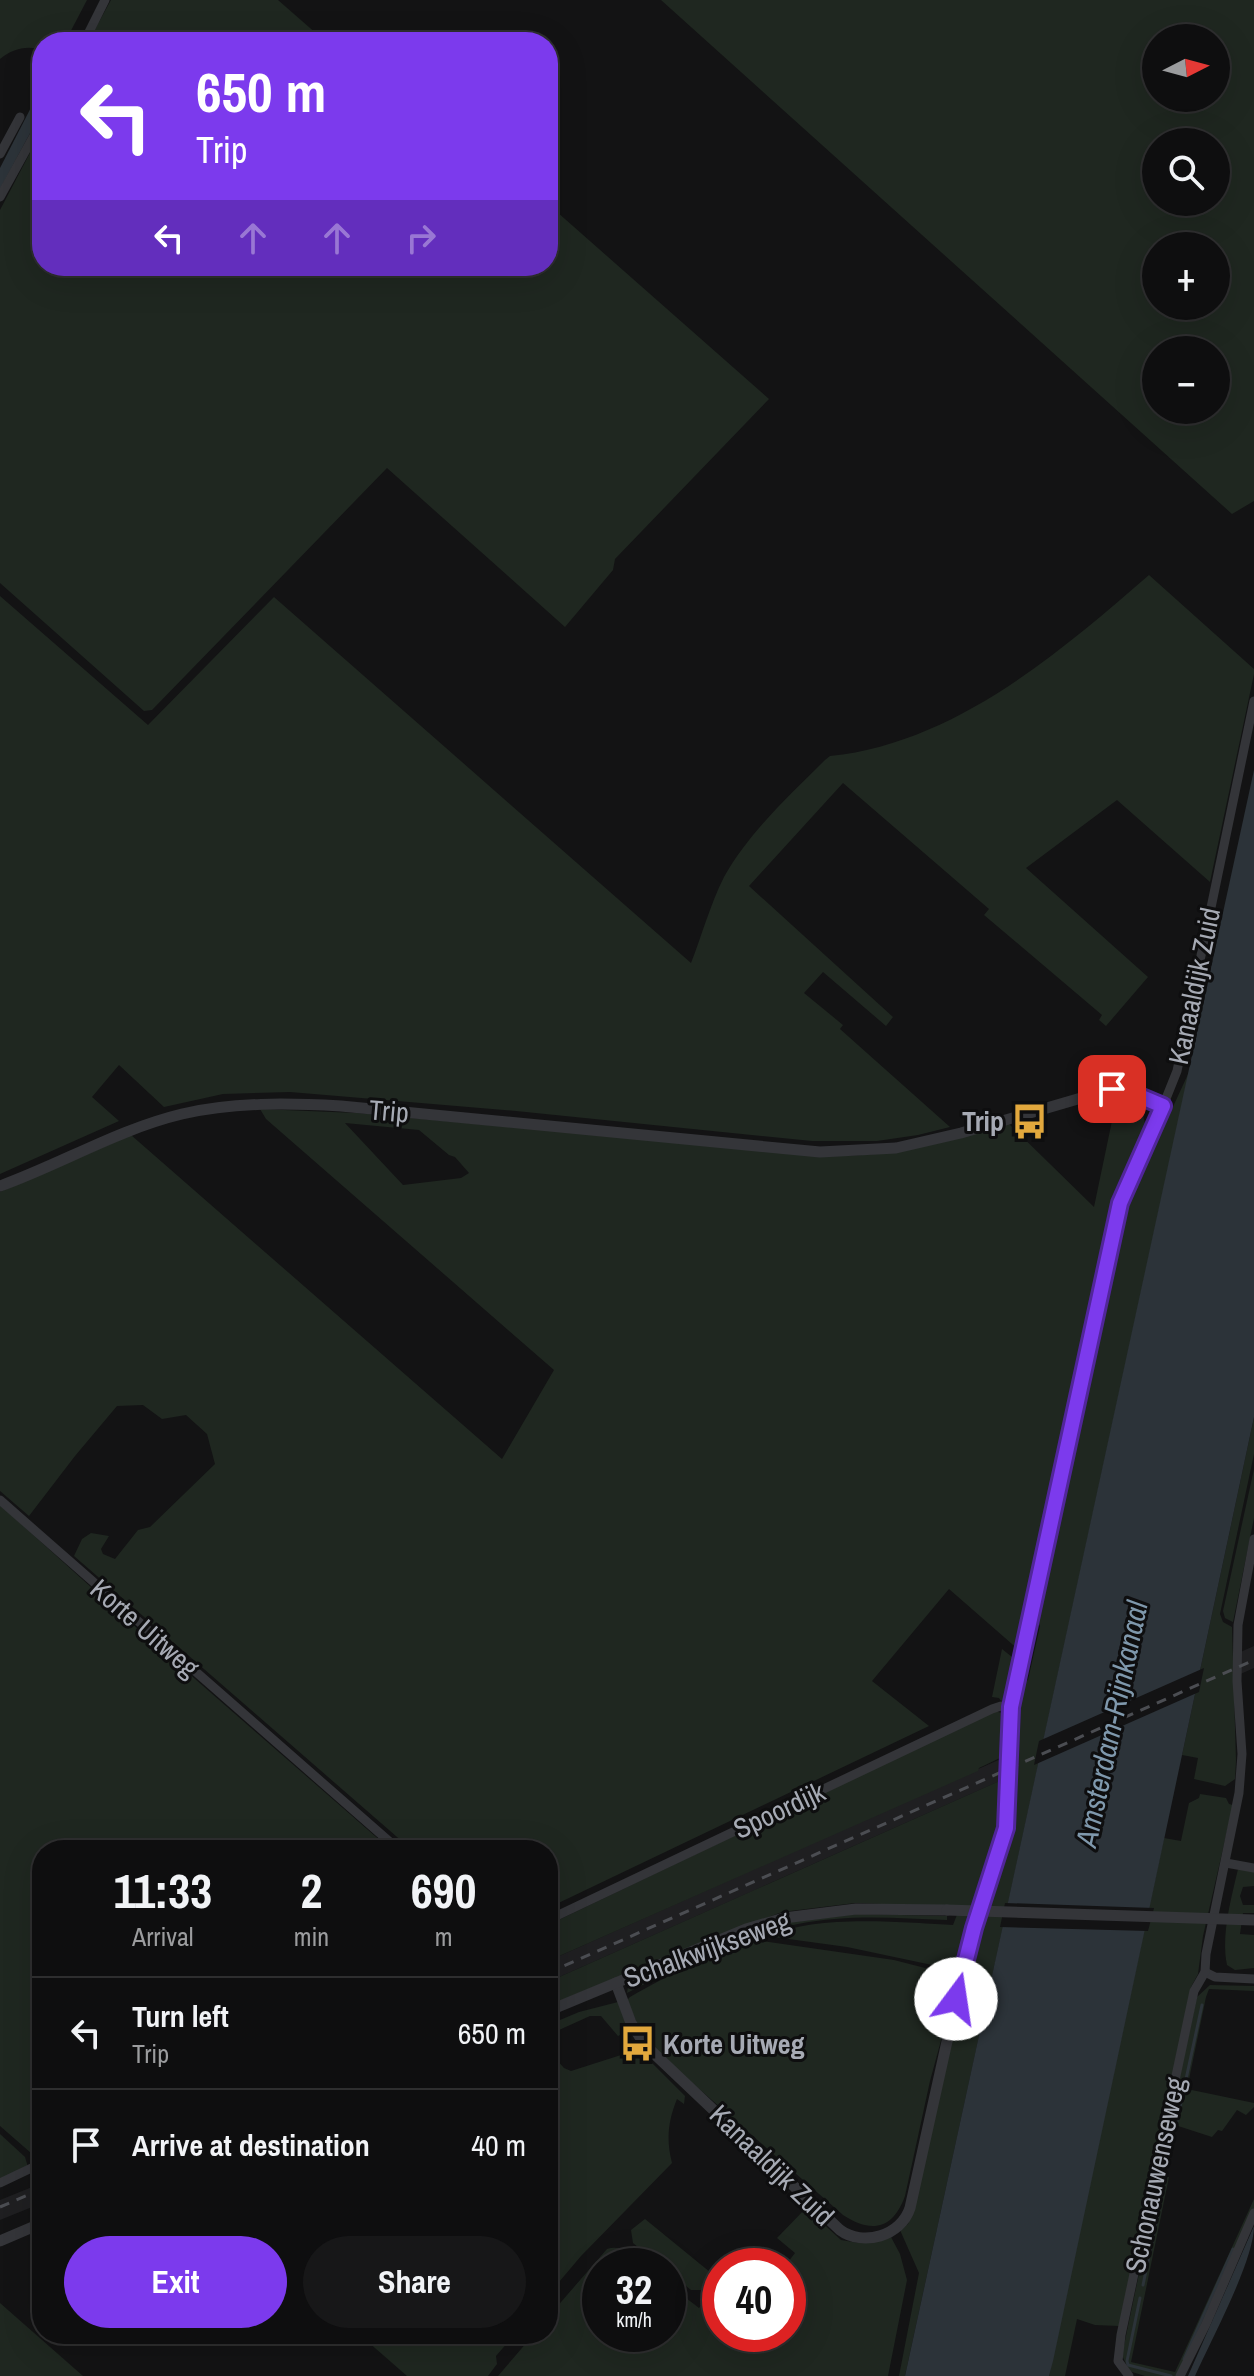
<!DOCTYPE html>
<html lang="en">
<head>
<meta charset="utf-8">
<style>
  :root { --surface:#0e0e0f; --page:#171718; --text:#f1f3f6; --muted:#9b9c9e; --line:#2e2e2f; --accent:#7c3aed }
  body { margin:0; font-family:"Archivo Narrow",sans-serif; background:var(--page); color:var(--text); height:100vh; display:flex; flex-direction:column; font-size:30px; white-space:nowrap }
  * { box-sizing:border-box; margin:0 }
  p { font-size:26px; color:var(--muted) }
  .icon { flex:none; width:44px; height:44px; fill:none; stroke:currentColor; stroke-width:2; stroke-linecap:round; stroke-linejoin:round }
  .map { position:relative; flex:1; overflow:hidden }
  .details { position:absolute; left:32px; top:1840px; width:526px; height:504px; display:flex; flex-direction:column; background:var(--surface); border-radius:32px; box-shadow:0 8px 32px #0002,0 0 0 2px var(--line) }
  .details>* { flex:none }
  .guide { position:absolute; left:32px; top:32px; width:526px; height:244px; border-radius:32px; box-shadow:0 8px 32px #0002,0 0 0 2px var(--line); background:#7c3aed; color:#fff; overflow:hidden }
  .needle { width:52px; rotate:84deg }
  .buttons { position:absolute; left:1142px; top:24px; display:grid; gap:16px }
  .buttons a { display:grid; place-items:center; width:88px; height:88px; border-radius:50%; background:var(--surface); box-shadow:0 8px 32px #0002,0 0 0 2px var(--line); font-size:40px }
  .speed { position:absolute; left:582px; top:2248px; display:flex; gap:16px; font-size:40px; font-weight:700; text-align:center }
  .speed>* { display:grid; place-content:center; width:104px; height:104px; border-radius:50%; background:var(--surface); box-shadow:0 8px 32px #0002,0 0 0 2px var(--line); line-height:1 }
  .speed small { font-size:20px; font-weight:400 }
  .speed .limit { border:12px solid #d22; background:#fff; color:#111 }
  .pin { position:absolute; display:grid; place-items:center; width:68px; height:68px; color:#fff; margin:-34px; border-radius:16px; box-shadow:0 4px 12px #0006 }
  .me { position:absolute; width:88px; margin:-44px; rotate:14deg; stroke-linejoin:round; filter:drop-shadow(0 0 6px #0008) }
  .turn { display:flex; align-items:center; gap:28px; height:168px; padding:0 32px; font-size:36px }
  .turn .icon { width:104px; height:104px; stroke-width:2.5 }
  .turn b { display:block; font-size:56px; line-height:68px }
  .lanes { display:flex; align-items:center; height:76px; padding:0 32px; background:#0003; justify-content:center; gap:40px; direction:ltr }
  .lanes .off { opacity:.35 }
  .eta { display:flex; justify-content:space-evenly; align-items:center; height:136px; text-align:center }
  .eta b { font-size:48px; font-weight:700; line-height:56px }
  .button { display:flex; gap:16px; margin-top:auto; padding:16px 32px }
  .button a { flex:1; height:92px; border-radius:48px; background:var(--accent); color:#fff; font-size:32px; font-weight:700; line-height:92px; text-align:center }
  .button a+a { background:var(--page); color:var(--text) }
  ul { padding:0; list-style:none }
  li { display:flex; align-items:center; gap:24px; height:112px; padding:0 32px; border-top:2px solid var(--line) }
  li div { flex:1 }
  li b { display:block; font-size:30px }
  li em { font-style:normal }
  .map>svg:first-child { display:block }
  .built { fill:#1f1f21 }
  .green { fill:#1f2720; fill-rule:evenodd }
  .water { fill:#2c3339 }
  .pier { fill:#131314 }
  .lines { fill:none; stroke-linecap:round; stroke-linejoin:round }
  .stream { stroke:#2c3339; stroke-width:3 }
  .minor { stroke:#343539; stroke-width:9 }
  .tertiary { stroke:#343539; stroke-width:11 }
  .rail { stroke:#4b4d52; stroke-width:3; stroke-dasharray:10 8; stroke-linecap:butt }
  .tertiary-bridge { stroke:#343539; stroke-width:11 }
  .route-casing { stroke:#51269a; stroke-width:20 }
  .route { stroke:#7c3aed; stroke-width:14 }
  .labels { text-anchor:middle; stroke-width:6; stroke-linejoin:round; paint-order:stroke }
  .street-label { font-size:28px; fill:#a6aab4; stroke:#0e0e0f }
  .poi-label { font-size:28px; font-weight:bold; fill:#a6aab4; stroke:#0e0e0f; text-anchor:end }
  .water-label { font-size:30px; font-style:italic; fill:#7f98ac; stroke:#0e0e0f }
</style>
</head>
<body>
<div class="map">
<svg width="1254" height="2376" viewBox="0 0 1254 2376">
  <rect width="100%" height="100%" fill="#131314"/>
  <g class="built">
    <path d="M1254 1646V1668L548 1982V1961Z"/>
    <path d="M42 2183V2203L0 2220V2200Z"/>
  </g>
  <g class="green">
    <path d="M0 0H87L65 42H42V50C27 45 12 49 0 59Z"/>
    <path d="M111 0H278L326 42H88Z"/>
    <path d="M661 0H1254V501L1232 514ZM1216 38V98H1156V38ZM1156 142H1216V202H1156ZM1156 246H1216V306H1156ZM1156 350H1216V410H1156Z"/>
    <path d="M42 130V266H548V204L769 399 615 559 613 570 565 627 387 468 152 710 144 711 0 583V210Z"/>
    <path d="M1149 575 1254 669V674L1210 882 1117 800 1026 868 1148 977 1106 1026 1099 1020 1102 1015 984 915 989 909 843 783 749 886 893 1017 886 1026 823 972 804 993 843 1025 840 1029 950 1127 918 1135 877 1141H812L516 1111 290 1092 223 1094 164 1107 119 1065 92 1097 119 1121 0 1174V596L148 725 274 597 691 963C702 935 710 905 724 877 749 832 789 796 825 760L830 756C954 743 1058 654 1149 575Z"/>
    <path d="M1189 1072 905 2376H899L919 2273 900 2230 908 2224 914 2209 955 2020 977 1936 999 1874 1014 1814 1016 1788 1013 1749 1021 1684 1028 1680 1040 1626 1035 1618 1045 1572 1054 1548 1126 1214 1131 1198Z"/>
    <path d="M1117 1097 1130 1098 1137 1102 1141 1108 1146 1127 1112 1208 1019 1650 949 1589 872 1681 929 1726 548 1908V1850H412L74 1556 82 1539 91 1533 109 1536 101 1549 103 1554 115 1559 138 1530 150 1527 215 1464 207 1434 186 1415 162 1419 143 1405 117 1406 75 1456 29 1516 0 1491V1192L131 1135 502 1459 554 1370 266 1119 260 1109 357 1113 831 1156C893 1157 950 1140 1009 1124L1094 1207ZM345 1123 419 1130 449 1155 455 1157 469 1173 461 1178 403 1185Z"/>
    <path d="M1254 1417V1454L1220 1614 1223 1622 1232 1627 1236 1761 1235 1779 1225 1786 1194 1779 1198 1758 1182 1755Z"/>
    <path d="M1254 1469V1518L1233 1622 1225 1618 1223 1611Z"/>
    <path d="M0 1505 123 1616 391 1850H42V2158L31 2153 0 2126Z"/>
    <path d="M1002 1649 1017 1661 1011 1695 1001 1701 999 1698 992 1697Z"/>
    <path d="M995 1711 1005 1714 1002 1757 979 1768 978 1771 548 1961V1925Z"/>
    <path d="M1004 1779 999 1831 978 1902 968 1926V1935L959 1967 951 1969 847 1947 774 1937C806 1913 912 1923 953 1925L960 1907 855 1903 782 1912 709 1939 548 2006V1982Z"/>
    <path d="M1200 1794 1226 1798 1229 1804 1233 1805 1203 1936 1198 1974 1191 1987 1119 2326 1095 2325 1077 2319 1065 2376H1049L1164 1838 1181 1841 1189 1803 1199 1798Z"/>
    <path d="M1238 1869 1254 1871V1886L1243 1887 1240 1896 1243 1905H1254V1913H1243L1240 1934 1254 1935V1968L1235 1970 1227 1965C1221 1935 1231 1899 1238 1869Z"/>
    <path d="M856 1914 947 1916V1920C897 1918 847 1914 798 1924 735 1936 684 1965 627 1993L628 1987 637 1980 747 1934 785 1923Z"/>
    <path d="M762 1941 894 1960 956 1976 946 2020 941 2023 925 2022 941 2028 943 2033 930 2081 905 2196C893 2229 872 2234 843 2215L657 2052 639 2028 627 2000 630 1997C666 1977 720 1945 762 1941Z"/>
    <path d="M1210 1985 1254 1986V1991L1209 1989 1206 1997 1187 2089 1254 2103V2107L1246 2115 1237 2110 1222 2131 1218 2130 1212 2137 1175 2125 1170 2120 1197 1997Z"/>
    <path d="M618 2002 629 2031 618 2036 601 2016H590L548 2035V2025L579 2012Z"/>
    <path d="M636 2047 685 2096 684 2104 677 2099C668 2121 666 2140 672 2163L581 2256 548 2295V2059L555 2058 564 2068 571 2071 621 2055Z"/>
    <path d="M0 2134 25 2157 28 2167 0 2180Z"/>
    <path d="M1162 2176 1169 2177 1131 2362 1175 2372 1254 2199V2210L1178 2376H1145L1129 2371 1122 2355 1159 2178Z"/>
    <path d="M806 2208 841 2240 859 2243 891 2237 900 2254 907 2280 888 2376H498L534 2334H548V2317L607 2249C623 2244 633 2256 646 2266H600V2334H668V2284L699 2308 720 2284V2334H788V2266H785L795 2253 777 2238Z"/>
    <path d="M645 2219 716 2277 702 2290H691L668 2271V2266H662L633 2243 631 2230Z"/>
    <path d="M0 2303 83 2376H0Z"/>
    <path d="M359 2334H515L496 2356 497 2364 488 2376H407Z"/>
  </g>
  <g class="water">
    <path d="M42 86V111L0 189V168Z"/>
    <path d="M1254 770V1417L1053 2361 1049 2376H905Z"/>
    <path d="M1254 2226C1254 2261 1211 2340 1195 2376H1188Z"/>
  </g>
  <g class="pier">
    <path d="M1204 1668 1199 1692 1034 1765 1039 1741Z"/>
    <path d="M1005 1903 1154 1908 1148 1931 1000 1927Z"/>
  </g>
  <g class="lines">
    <g class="stream">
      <path d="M1177 2121 1202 2005"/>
      <path d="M1169 2158 1174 2136"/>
      <path d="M1143 2285 1165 2180"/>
      <path d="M1140 2298 1127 2361 1128 2365 1171 2376"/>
      <path d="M1184 2359 1233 2249"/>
    </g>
    <g class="minor">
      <path d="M84 42 105 0"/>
      <path d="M0 154 20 117"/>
      <path d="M0 197 42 121"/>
      <path d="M1163 1106 1177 1071 1254 701"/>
      <path d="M0 1500 399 1850"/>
      <path d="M1226 1863 1254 1868"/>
      <path d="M548 1920 992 1709 1001 1706 1011 1707"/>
      <path d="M1205 1972 1215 1977 1254 1979"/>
      <path d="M0 2183 42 2163"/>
      <path d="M1129 2376 1118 2361 1121 2335 1194 1991 1205 1972 1206 1954 1239 1793 1242 1754 1237 1681 1238 1625 1254 1539"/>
      <path d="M1180 2376 1206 2324 1254 2213"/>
    </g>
    <g class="tertiary">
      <path d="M0 1186C61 1164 119 1129 182 1114 234 1102 288 1103 341 1106L820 1152 896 1148 961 1133 1112 1089 1125 1090 1163 1106 1120 1203 1011 1707 1006 1828 962 1974 910 2208C901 2236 863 2247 840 2230L645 2045 631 2023 616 1983"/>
      <path d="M548 2011 746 1929 784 1918 856 1909 947 1910"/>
      <path d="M0 2241 42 2223"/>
    </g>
    <g class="rail">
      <path d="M548 1973 1254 1660"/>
      <path d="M0 2207 42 2189"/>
    </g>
    <path class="tertiary-bridge" d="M947 1910 1254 1920"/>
  </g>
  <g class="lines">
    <defs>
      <path id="route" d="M956 1999 974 1928 1006 1828 1011 1707 1120 1203 1163 1106 1125 1090 1112 1089"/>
    </defs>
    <use href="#route" class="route-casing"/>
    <use href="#route" class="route"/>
  </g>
  <defs>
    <symbol id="bus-bare" viewBox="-9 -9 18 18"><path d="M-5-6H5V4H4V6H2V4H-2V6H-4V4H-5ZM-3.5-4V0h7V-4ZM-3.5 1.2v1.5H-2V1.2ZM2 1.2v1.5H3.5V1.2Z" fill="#e2a83d" stroke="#0e0e0f" stroke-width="2.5" paint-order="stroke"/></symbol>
  </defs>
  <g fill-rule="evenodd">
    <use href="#bus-bare" x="1004" y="1096" width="51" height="51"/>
    <use href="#bus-bare" x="612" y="2018" width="51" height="51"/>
  </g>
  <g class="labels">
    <g class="street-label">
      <text transform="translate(1194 986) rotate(-78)" y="10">Kanaaldijk Zuid</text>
      <text transform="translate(389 1111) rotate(5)" y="10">Trip</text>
      <text transform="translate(145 1628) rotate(41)" y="10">Korte Uitweg</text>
      <text transform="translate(779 1810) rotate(-25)" y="10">Spoordijk</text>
      <text transform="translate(707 1949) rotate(-20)" y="10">Schalkwijkseweg</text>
      <text transform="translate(772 2165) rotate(44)" y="10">Kanaaldijk Zuid</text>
      <text transform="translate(1155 2175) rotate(-78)" y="10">Schonauwenseweg</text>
    </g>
    <g class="poi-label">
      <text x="1004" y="1131">Trip</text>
      <text x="663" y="2054" text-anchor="start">Korte Uitweg</text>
    </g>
    <g class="water-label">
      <text transform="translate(1112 1724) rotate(-78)" y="10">Amsterdam-Rijnkanaal</text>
    </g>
  </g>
</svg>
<div class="buttons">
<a><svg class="needle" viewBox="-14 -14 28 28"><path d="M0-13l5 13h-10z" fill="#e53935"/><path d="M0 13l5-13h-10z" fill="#9b9c9e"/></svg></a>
<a><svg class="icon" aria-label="search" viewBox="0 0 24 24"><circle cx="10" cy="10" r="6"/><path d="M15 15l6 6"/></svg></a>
<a>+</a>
<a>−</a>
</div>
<div class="speed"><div>32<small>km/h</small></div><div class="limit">40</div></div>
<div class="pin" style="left:1112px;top:1089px;background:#d93025"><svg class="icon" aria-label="arrive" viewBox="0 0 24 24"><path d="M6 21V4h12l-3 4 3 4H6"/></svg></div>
<svg class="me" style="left:956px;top:1999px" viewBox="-20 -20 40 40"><circle r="19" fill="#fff"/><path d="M0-13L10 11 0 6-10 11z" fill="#7c3aed"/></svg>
<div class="guide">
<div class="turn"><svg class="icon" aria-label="left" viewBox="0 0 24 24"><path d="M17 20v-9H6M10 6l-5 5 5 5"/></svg><div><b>650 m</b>Trip</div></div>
<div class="lanes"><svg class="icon" aria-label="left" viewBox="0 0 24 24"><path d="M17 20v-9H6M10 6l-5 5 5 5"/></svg><svg class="icon off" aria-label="ahead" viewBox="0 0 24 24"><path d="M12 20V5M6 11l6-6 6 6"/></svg><svg class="icon off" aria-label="ahead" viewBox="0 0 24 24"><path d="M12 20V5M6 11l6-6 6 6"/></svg><svg class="icon off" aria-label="right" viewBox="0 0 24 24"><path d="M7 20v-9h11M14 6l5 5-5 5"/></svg></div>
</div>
<section class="details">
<div class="eta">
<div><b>11:33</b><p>Arrival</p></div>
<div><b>2</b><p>min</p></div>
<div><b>690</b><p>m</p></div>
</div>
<ul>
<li><svg class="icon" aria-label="left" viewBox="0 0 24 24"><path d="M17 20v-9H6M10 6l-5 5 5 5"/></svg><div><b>Turn left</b><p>Trip</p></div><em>650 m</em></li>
<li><svg class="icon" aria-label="arrive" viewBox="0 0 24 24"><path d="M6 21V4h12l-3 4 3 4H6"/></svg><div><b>Arrive at destination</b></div><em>40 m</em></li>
</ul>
<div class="button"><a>Exit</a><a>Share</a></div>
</section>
</div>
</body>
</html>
